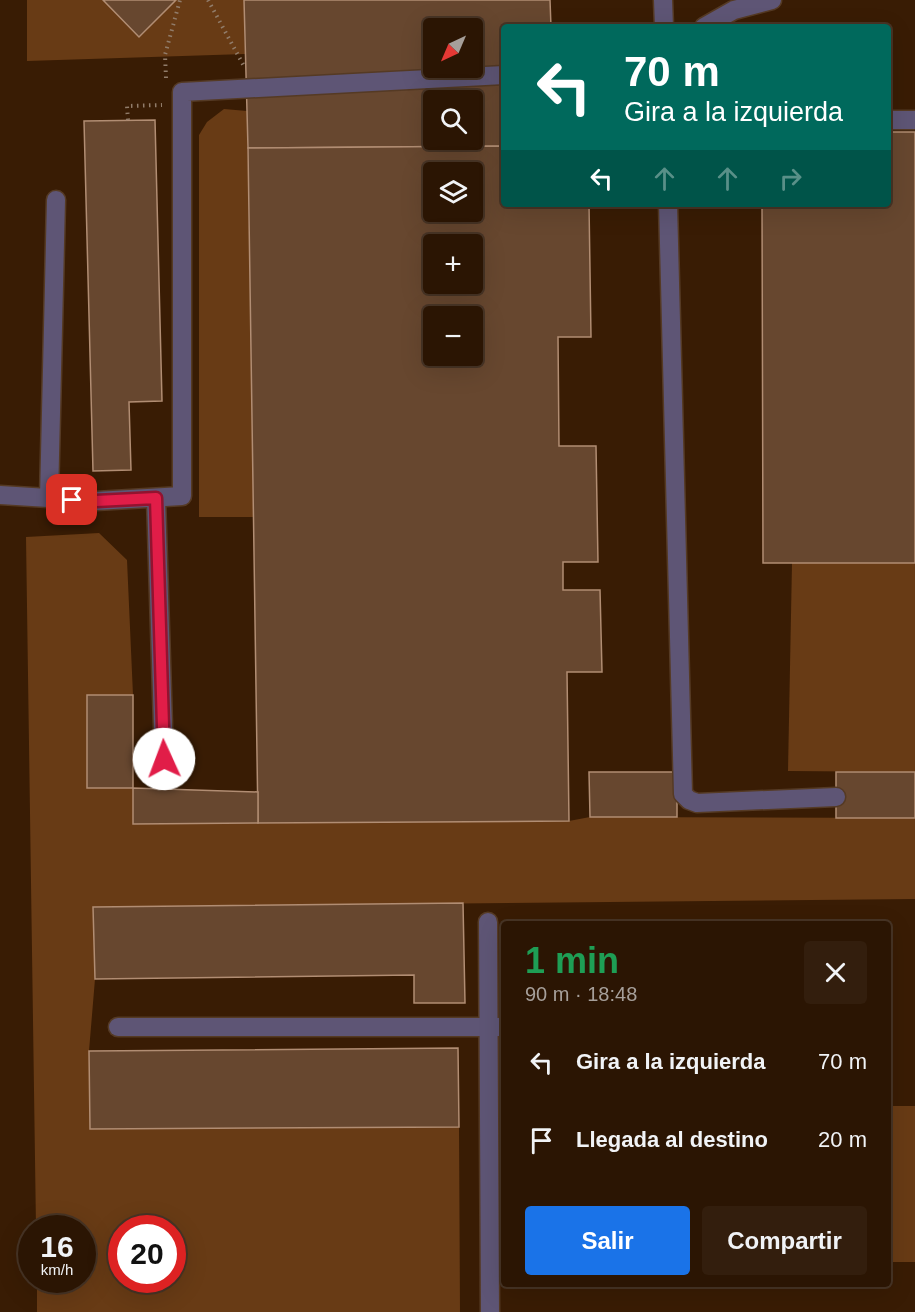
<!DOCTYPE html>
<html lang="es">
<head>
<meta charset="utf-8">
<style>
  :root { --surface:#2b1503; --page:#331e0d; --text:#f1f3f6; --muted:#a69f9a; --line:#473425; --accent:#1a73e8 }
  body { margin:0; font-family:Arial,sans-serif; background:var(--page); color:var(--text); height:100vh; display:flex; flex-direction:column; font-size:22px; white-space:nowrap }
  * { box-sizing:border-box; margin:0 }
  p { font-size:20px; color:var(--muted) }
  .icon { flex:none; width:33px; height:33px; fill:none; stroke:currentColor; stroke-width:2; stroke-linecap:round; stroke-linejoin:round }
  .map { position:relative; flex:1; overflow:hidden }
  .drawer { position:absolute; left:501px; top:921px; width:390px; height:366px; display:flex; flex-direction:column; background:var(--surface); border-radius:6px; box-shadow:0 6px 24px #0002,0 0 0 2px var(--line) }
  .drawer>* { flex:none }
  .guide { position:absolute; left:501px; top:24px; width:390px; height:183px; border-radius:6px; box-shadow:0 6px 24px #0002,0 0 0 2px var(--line); background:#00695c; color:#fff; overflow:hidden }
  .needle { width:39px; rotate:224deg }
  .tools { position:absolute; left:423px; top:18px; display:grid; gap:12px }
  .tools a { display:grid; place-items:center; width:60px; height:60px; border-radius:6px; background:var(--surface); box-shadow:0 6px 24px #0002,0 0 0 2px var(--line); font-size:30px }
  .speed { position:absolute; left:18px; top:1215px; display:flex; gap:12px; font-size:30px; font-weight:700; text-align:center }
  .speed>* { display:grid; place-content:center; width:78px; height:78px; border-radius:50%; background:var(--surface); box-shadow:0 6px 24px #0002,0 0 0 2px var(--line); line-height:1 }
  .speed small { font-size:15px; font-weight:400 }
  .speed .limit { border:9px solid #d22; background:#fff; color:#111 }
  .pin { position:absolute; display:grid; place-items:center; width:51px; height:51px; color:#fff; margin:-26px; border-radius:12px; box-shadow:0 3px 9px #0006 }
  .me { position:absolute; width:66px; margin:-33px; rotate:358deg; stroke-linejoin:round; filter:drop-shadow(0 0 4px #0008) }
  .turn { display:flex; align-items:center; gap:21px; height:126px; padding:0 24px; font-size:27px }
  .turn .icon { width:78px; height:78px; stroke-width:2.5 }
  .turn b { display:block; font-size:42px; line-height:51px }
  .lanes { display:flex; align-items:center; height:57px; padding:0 24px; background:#0003; justify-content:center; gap:30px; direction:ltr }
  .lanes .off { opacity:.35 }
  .round { display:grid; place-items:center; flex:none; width:63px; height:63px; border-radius:6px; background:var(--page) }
  .overview { display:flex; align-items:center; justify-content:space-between; height:102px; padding:0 24px }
  h1 { font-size:36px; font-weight:600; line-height:45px; color:#1e9e55 }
  .action { display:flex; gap:12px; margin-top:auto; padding:12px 24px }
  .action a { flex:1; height:69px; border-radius:6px; background:var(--accent); color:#fff; font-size:24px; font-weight:600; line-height:69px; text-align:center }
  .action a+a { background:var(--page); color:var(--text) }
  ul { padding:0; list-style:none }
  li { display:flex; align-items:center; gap:18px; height:78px; padding:0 24px }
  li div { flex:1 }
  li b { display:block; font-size:22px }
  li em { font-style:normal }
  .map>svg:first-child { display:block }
  .green { fill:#683b15; fill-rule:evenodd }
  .building { fill:#67472f; stroke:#b18d73; stroke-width:1.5; fill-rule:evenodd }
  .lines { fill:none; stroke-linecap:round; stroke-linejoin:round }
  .minor-casing { stroke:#553a24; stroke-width:21 }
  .path { stroke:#917c6a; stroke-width:4; stroke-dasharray:1.5 4.5; stroke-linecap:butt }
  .minor { stroke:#5e5575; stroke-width:18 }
  .route-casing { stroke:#92132f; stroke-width:15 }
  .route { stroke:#e11d48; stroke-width:10 }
</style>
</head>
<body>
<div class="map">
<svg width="915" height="1312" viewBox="0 0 915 1312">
  <rect width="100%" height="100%" fill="#391c04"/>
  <g class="green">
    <path d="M27 0H244L245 54 27 61Z"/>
    <path d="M224 109 247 111 254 517H199V135L207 122Z"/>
    <path d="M99 533 127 560 133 695 87 788H133L134 824 569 821 590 817 915 818V899L94 907 95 979 89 1051 90 1129 459 1127 460 1312H37V1280H82V1228H36L26 537ZM122 1228H172V1280H122Z"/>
    <path d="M792 563H915V772L788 771Z"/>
    <rect x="888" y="1106" width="27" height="156"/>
  </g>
  <g class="building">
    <path d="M103 0H176L139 37Z"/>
    <path d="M244 0H550L551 27H504V146L248 148ZM434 28H472V68H434ZM434 100H472V140H434Z"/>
    <path d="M155 120 162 401 129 402 131 470 93 471 84 121Z"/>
    <path d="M888 132H915V563H763L762 204H888Z"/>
    <path d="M504 146V204H589L591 337H558L559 446H596L598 562H563V590H600L602 672H567L569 821 258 823 248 148ZM434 172H472V212H434ZM434 244H472V284H434ZM434 316H472V356H434Z"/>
    <rect x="87" y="695" width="46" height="93"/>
    <path d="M589 772H677V817H590Z"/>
    <rect x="836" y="772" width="79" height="46"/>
    <path d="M133 788 258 792V823L133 824Z"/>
    <path d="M463 903 465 1003H414V975L95 979 93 907Z"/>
    <path d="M458 1048 459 1127 90 1129 89 1051Z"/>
  </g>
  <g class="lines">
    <defs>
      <g id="minor">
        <path d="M663 0 664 27"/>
        <path d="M704 27 734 10 772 0"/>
        <path d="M888 120H915"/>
        <path d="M668 204 683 794 689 800 697 803 836 797"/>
        <path d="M0 495 96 501 182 496V92L504 75"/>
        <path d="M49 498 56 200"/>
        <path d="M156 498 164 759"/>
        <path d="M488 922 490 1312"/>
        <path d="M118 1027H504"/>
      </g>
    </defs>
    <use href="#minor" class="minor-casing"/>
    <g class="path">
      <path d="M208 0 245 68"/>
      <path d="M166 78 165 55 180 0"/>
      <path d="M128 120 127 106 162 105"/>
    </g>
    <use href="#minor" class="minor"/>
  </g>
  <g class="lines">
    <defs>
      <path id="route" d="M72 500 96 501 156 498 164 759"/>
    </defs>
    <use href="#route" class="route-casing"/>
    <use href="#route" class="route"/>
  </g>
</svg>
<div class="tools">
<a><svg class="needle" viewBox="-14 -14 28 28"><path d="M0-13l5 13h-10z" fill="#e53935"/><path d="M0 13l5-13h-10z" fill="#a69f9a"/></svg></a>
<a><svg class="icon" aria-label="search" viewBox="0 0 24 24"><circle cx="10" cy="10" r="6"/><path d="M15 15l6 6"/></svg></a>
<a><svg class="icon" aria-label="layers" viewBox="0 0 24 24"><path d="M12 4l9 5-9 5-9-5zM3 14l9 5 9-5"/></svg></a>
<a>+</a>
<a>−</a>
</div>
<div class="speed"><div>16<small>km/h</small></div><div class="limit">20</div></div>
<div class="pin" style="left:72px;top:500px;background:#d93025"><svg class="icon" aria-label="arrive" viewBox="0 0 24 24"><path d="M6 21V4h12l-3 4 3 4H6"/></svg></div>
<svg class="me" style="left:164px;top:759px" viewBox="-20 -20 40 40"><circle r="19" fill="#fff"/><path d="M0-13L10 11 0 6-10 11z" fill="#e11d48"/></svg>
<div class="guide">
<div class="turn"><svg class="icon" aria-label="left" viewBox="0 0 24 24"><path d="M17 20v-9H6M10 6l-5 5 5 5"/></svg><div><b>70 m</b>Gira a la izquierda</div></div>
<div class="lanes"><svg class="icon" aria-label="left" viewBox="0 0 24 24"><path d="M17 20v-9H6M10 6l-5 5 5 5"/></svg><svg class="icon off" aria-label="ahead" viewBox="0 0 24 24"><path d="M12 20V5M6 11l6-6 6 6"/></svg><svg class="icon off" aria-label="ahead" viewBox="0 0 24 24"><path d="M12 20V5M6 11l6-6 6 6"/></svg><svg class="icon off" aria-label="right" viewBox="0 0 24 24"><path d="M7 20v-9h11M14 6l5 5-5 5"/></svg></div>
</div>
<section class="drawer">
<div class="overview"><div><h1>1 min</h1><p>90 m · 18:48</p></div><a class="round"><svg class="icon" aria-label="close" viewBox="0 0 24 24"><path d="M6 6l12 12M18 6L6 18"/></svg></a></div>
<ul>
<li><svg class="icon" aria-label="left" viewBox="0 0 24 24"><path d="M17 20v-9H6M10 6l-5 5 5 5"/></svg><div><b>Gira a la izquierda</b></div><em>70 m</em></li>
<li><svg class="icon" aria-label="arrive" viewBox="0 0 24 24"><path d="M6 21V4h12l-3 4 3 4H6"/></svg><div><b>Llegada al destino</b></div><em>20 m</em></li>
</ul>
<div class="action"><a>Salir</a><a>Compartir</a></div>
</section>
</div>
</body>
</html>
